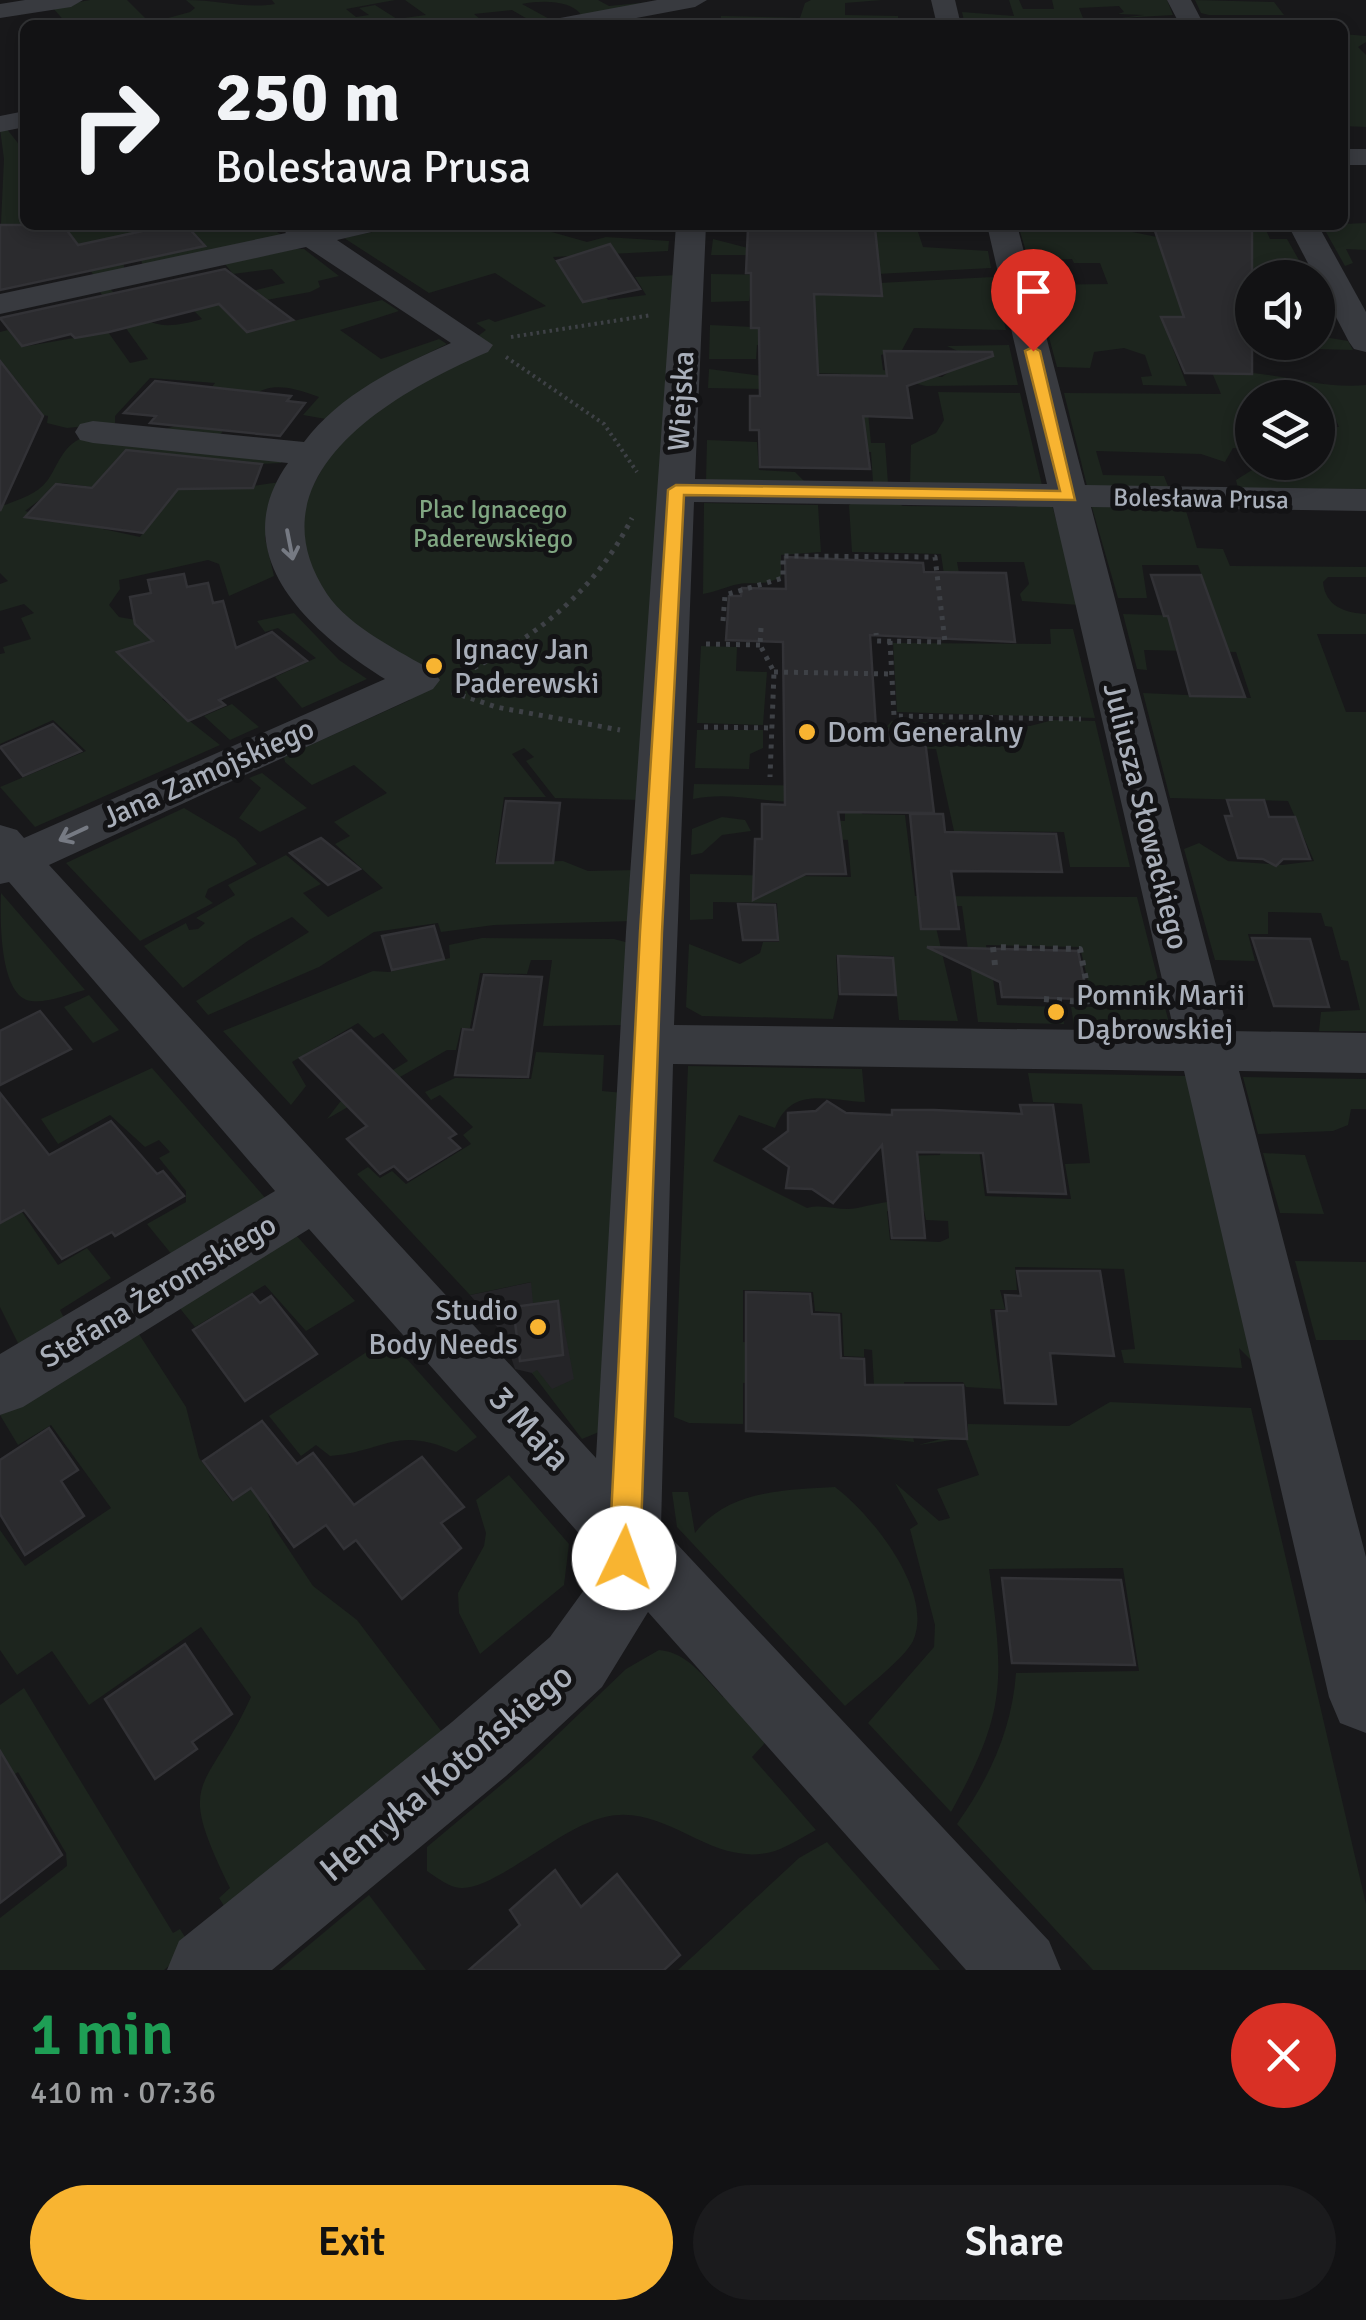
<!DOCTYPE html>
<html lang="en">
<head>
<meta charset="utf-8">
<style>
  :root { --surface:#121214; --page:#1b1b1d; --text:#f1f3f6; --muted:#9c9ea0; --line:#313234; --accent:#f8b431 }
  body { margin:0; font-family:Signika,sans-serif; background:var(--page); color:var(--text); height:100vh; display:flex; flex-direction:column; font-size:38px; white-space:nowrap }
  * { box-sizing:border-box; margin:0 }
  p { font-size:32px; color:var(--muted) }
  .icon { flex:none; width:55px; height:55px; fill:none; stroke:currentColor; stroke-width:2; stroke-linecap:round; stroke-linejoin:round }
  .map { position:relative; height:1970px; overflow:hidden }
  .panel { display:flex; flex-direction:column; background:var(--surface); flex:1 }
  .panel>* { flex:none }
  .top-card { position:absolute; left:20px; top:20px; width:1328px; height:210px; border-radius:15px; box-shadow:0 5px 15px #0003,0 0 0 2px var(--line); background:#121214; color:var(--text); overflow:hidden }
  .tools { position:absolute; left:1235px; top:260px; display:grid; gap:20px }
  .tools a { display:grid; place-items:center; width:100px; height:100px; border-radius:50%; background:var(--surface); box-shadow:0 5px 15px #0003,0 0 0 2px var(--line); font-size:50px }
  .pin { position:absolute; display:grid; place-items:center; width:85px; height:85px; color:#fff; margin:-102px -42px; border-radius:50% 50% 50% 0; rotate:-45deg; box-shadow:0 0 10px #0007 }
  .pin .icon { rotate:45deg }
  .me { position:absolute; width:110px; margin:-55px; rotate:3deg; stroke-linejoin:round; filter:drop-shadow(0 0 8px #0008) }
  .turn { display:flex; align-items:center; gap:35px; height:210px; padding:0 30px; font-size:45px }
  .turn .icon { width:130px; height:130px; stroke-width:2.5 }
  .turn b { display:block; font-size:70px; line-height:85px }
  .round { display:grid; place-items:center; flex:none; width:105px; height:105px; border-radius:52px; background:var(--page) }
  .overview { display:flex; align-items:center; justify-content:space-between; height:170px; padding:0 30px }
  h1 { font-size:60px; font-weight:600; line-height:75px; color:#1e9e55 }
  .button { display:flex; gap:20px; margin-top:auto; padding:20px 30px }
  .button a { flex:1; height:115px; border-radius:60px; background:var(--accent); color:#111; font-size:40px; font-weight:600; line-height:115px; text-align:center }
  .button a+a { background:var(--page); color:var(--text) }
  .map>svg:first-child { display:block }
  .built { fill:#242427 }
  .green { fill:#1d251e; fill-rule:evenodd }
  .building { fill:#2b2b2e; stroke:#323236; stroke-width:2.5 }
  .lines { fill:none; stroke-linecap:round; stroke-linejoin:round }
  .path-far2 { stroke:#3e4146; stroke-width:4; stroke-dasharray:2.5 4; stroke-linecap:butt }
  .path-far1 { stroke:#3e4146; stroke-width:5; stroke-dasharray:4 6; stroke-linecap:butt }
  .path { stroke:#3e4146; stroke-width:6; stroke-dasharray:5 8; stroke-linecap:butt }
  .minor { fill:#383a3f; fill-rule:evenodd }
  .oneway { stroke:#767a83 }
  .route { fill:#f8b431; stroke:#a17520; stroke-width:2.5 }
  .poi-dot { fill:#f8b431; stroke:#131315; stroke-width:4 }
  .labels { text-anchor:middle; stroke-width:10; stroke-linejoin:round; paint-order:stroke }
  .far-street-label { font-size:25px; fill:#a9afba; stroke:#131315 }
  .far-park-label { font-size:25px; fill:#80a682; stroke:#131315 }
  .street-label { font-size:30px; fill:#a9afba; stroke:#131315 }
  .poi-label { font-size:30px; fill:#a9afba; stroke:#131315; text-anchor:start }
  .near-street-label { font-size:35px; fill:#a9afba; stroke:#131315 }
</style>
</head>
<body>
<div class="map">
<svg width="1366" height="1970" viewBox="0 0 1366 1970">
  <rect width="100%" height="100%" fill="#18181a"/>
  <path class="built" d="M590 1270 580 1408 567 1415 532 1373 515 1369 503 1334 470 1295Z"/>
  <g class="green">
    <path d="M90 0H127L150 23 190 12 195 8 186 0C219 0 245 9 275 4L272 0H395L346 9 356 17 369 15 359 8 375 5 397 19 426 15 405 0H598L609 6 671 0 582 16C572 0 542 0 522 4L553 21 536 24 512 10 474 14 487 25H68L52 7Z"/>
    <path d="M811 0H882L845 3V15L898 16V22L935 25H721V16L800 18 805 3Z"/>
    <path d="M1009 0H1019L1023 9H1054L1052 0H1167L1173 15 1120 18 1144 15 1118 14 1124 12 1119 6 1079 8 1083 18 1117 23 1175 19 1179 25H965L962 12 1014 16Z"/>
    <path d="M1195 0 1274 2 1284 15H1209L1201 13Z"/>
    <path d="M1343 34 1366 36V42L1358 47 1366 55V127L1343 126V109H1347L1343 100Z"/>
    <path d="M6 128 25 152 21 167 25 225 70 234 64 225H165L122 235 124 268 95 277 88 267 0 244 4 159 0 129Z"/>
    <path d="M1366 223V250L1346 249 1353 263 1345 266 1322 225Z"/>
    <path d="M187 225H267L283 236 143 266 141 260 204 243Z"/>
    <path d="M405 225H527L587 242 606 237 669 241 668 251 553 257 573 287 598 284 608 300 646 295 635 277 678 275 643 800 555 798 526 761 534 757 524 748 512 754 546 797H504L495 863 563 861 588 871 638 870 635 921 494 925 441 932 438 923 374 932 319 967 208 1015 196 1001 309 932 292 917 249 940 183 988 144 946 186 923 189 930 198 929 205 923 196 918 235 895 228 885 286 855 321 884 303 893 328 917 383 888 335 844 350 836 334 822 387 793 354 765 312 785 285 762 284 757 410 700 364 635 311 581 298 513 337 442 486 330 476 323 489 319 495 322 546 306 495 273 429 293 344 238Z"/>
    <path d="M801 225H846L847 246 875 250 874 225 916 226 923 247 988 251 991 268 877 274 879 283 993 277 1006 330 914 328 902 350 881 355 883 370 942 377 970 357 947 346 1009 345 1018 385 926 386 905 381 866 392 871 443H885L888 483 873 482 871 452H860L826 390 708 388 709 369 852 388 851 374 807 373 804 346 757 345 756 359H709L710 325 817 330 816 314 769 294 750 295 749 301 711 302V274L787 275 788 255H711L713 239 748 248 800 233Z"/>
    <path d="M1018 225 1113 228 1157 237 1215 231 1213 225H1279L1265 228 1270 239H1287L1308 276 1250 275 1229 288H1252V295L1243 296 1252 316V342H1318V336L1348 341 1353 350 1243 347 1237 372C1281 373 1320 389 1366 385V489L1238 488 1236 480 1252 470 1275 468 1274 463 1318 462V426L1339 427 1329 404 1318 403V398H1252V448H1233L1225 462 1201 454 1096 451 1103 475 1164 476 1168 486 1173 487 1088 490 1064 393 1221 394 1198 339 1172 346 1187 386 1143 385 1141 377 1152 376 1145 355 1124 348 1094 352 1090 368 1057 367 1035 285 1108 284 1100 263H1074L1072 259 1029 261Z"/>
    <path d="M295 249H304L339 276 318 281 320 287 310 292 223 308 247 332 382 300 399 311 340 330 381 359 439 339 447 344 406 364 326 419 303 415 319 397C262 375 251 391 220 435L166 429 183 423 215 383 150 378 115 416V423L67 428 47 423 48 416 30 412 0 389 19 383 0 361V332L8 330 22 347 108 332 130 363 148 359 100 292 110 289C143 323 154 333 202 319L172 288 214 300 285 283 272 269 233 274 225 264Z"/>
    <path d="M938 392 1020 393 1042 485 910 483 911 445 936 433 944 420Z"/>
    <path d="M82 438 281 457V463L190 467 177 460 122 453 110 467 132 470 113 490 62 483 25 511 44 516 40 520 45 521 105 526 103 529 140 537 188 470C240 495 228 488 282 482L265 538 274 576 229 596 219 564 208 560 119 580 120 589 109 605 119 617 136 620 206 679 162 699 220 745 35 827 0 787 86 751 53 720 0 744V654L5 653 3 647 31 639 21 618 34 613 24 604 0 611V584L8 581 0 573V502L5 505C20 499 37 494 47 481 58 466 62 446 82 438Z"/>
    <path d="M707 440 757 442 759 470 795 472 804 481 706 480Z"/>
    <path d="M861 498H888L903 506 1016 507 1030 500 1052 505 1080 605 1022 601 1020 594 1029 584 1024 562H957L967 616H950L941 554 852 552 849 505Z"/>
    <path d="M704 503 818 505 821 552 781 555V577C760 588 752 580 734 585 723 588 714 592 703 594Z"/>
    <path d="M1091 504H1184L1197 548 1223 549 1230 566 1366 567V577H1328L1323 582C1325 606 1345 613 1366 614V634H1317L1346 712H1366V1031H1319L1321 1012 1360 1010 1348 961 1341 960 1332 927 1325 926 1321 913 1268 912V934H1248L1255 961 1215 960 1184 849 1199 843 1228 861 1282 865 1314 861 1288 801 1170 798 1143 693 1251 698 1236 652 1144 650 1147 670 1137 669 1123 614 1217 617 1198 565H1142L1147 598H1118Z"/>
    <path d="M294 613 339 660 367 679 302 708 275 677 316 658 278 628 265 632 257 621Z"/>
    <path d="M1050 629H1073L1095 718 897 712 893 643 1051 644Z"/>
    <path d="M701 646 737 647 736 671 767 672 763 725 697 723Z"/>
    <path d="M232 704 259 727 230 740 204 716Z"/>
    <path d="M1053 720 1095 721 1130 867H1070L1064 832 954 831 936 749 896 748 898 792 815 790 814 801C773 806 734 790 693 799L694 784 883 787 882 731 892 721H906V742L926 744 927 730 918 729V722L1030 726Z"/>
    <path d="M697 730H763V748L750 754 749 769 695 768Z"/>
    <path d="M262 773 307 808 260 832 239 818 261 788 249 778Z"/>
    <path d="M845 807H861L862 814 905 815 915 896 1137 897 1170 1027 1074 1025 1071 1007H1094L1080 947 986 945 989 962 980 971 993 979 997 1005 1062 1007 1064 1024 978 1022 962 906H931L958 1021 899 1020 893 956 836 955 838 997 833 1019 702 1016 686 1007 689 944 740 964 760 953 763 942H779L777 903 713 902V919L690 920V874L851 877 848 840 813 838 814 820 845 821Z"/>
    <path d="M184 808 236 839 257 864 208 889 205 897 213 903 140 941 66 863Z"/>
    <path d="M722 817 745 820 751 831 722 835 702 853 691 855 692 829Z"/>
    <path d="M1 893 85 990C68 994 49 1003 31 1001 0 997 0 923 1 893Z"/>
    <path d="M482 938 614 939 633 944 629 1025 543 1026 552 960H531L527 974 480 973 470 1028H461L456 1050H447L327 1119 340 1102 408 1061 383 1033 374 1038 358 1023 292 1062 306 1086 291 1105 223 1031 373 971 389 972 450 958 449 945Z"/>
    <path d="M89 995 119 1030 93 1043 64 1007Z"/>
    <path d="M536 1052 604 1055 602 1091 624 1093 599 1432 582 1439 532 1373 537 1370 552 1389 574 1379 559 1300 533 1303 531 1282 470 1295 357 1174 368 1167 380 1178 392 1171 406 1184 471 1144 463 1135 473 1127 440 1095 431 1100 425 1092 455 1078 531 1079Z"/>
    <path d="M688 1066 862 1069 865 1102C826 1100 791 1086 775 1128L739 1115 713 1161 807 1208C824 1203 841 1212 857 1208 871 1205 883 1202 899 1201L896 1156 940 1155 941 1149 979 1150 985 1196 1071 1199 1065 1164 1090 1163 1082 1104 1033 1102 1028 1073 1188 1076 1259 1368 1239 1348 1242 1368 1124 1363 1121 1350 1135 1349 1124 1269 1015 1267 1017 1290H1000L1005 1309H990L1001 1389 966 1387 963 1382H904L914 1442 863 1436 876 1420 872 1350 864 1349V1357L844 1356 842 1313 815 1311 813 1292 743 1290V1342L760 1343 759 1382 743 1383V1424L689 1423 674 1417ZM887 1211H924L926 1220 948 1221 949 1238 940 1242 890 1240Z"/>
    <path d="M152 1068 267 1200 173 1256 147 1224 186 1202V1191L159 1158 170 1152 159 1140 145 1147 110 1115 58 1144 41 1119Z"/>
    <path d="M1243 1077 1366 1079V1109H1351L1348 1125 1333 1131 1258 1134Z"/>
    <path d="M1263 1153 1305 1155 1324 1214 1280 1213Z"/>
    <path d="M22 1212 58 1265 87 1248 111 1278 60 1310 65 1320 20 1347 0 1307V1224Z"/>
    <path d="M295 1234 355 1301 306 1331 265 1285 195 1327 178 1306Z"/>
    <path d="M1295 1261 1366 1262V1340H1316Z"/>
    <path d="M137 1331 186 1407 199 1458 232 1502 256 1486 273 1526 313 1586 357 1620 445 1736 231 1917 219 1898 230 1888C174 1774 205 1797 251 1697L201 1627 89 1705 52 1651 17 1675 0 1650V1530L25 1566 111 1508 51 1425 18 1445 0 1415Z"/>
    <path d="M388 1338 477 1437 456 1452C396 1425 386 1451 330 1456L316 1445 301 1456 269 1416Z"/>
    <path d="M1110 1402 1251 1408 1366 1904V1970H1093L957 1824C990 1777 1012 1729 1016 1673L1139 1671 1123 1568 989 1569C1004 1681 1007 1711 951 1812L868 1723 934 1647 935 1625 910 1529 918 1524 895 1483 939 1521 950 1518 937 1489 979 1475 965 1438 918 1445 968 1432V1424L1069 1426Z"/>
    <path d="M509 1475 569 1544 564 1585 480 1654 459 1613 458 1593 484 1546 486 1533 476 1500Z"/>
    <path d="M835 1487C870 1513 935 1592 913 1641 904 1659 862 1691 845 1706L677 1527 672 1492H688L695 1533C728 1490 784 1490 835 1487Z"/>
    <path d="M659 1650C687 1652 705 1678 723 1697L735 1689 774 1733 752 1757 816 1830C803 1837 789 1846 775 1851 711 1870 668 1802 605 1817 560 1827 495 1890 461 1888 450 1888 436 1877 427 1871V1847L532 1759 626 1669Z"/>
    <path d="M24 1688 173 1933 180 1929 188 1942 184 1953 164 1970H0V1918L67 1866 66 1853 18 1772 0 1784V1705Z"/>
    <path d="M827 1842 940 1970H678L799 1858Z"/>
    <path d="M369 1895 426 1970H279Z"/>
  </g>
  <g class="building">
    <path d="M0 225H63L78 245 170 225 171 229 187 226 205 246 0 290Z"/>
    <path d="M752 225 875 228 882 296 814 294 818 375 887 376 884 351 992 352 993 356 907 386 912 418 863 416 870 469 760 467 759 430H750V396H760L759 328H751V273H746L748 228Z"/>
    <path d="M1153 225 1252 229V374L1185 373 1161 317H1184Z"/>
    <path d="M610 244 640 289 583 302 557 261Z"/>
    <path d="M225 269 293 320 247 332 219 304 109 332 75 338 71 334 22 346 0 318Z"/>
    <path d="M0 361 43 416 0 511Z"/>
    <path d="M155 381 291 396 287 401 305 403 280 436 150 423 156 416 124 413Z"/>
    <path d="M126 450 262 464 253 488 178 489 143 533 25 517 56 484 92 488Z"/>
    <path d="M785 557 923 563 924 572 1006 573 1015 642 870 635 876 729 924 732 934 813 838 812 846 874H806L753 900 755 839H762V804L785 805 783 642 726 640 729 596H741L742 588 786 589Z"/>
    <path d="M184 574 187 587 208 583 213 603 223 601 236 648 272 632 307 661 219 700 225 705 188 721 117 652 153 641 135 624 130 597 151 593 148 580Z"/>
    <path d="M1151 575H1201L1245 697 1190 696 1168 616H1164Z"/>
    <path d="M53 724 81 751 23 776 0 747Z"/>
    <path d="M1227 800H1264L1269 817H1295L1310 859H1283L1276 866 1263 859 1238 858 1225 816H1232Z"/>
    <path d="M506 801 560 803 553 863H497Z"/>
    <path d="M910 814H943L945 832 1056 834 1062 872 951 871 959 929H921Z"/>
    <path d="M321 838 360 869 328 885 290 853Z"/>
    <path d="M738 904 775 905 778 940H743Z"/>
    <path d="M434 926 444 959 392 970 382 936Z"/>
    <path d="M1252 938 1310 939 1329 1007 1274 1006Z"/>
    <path d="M927 947 1078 951 1088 999 1002 997 1000 982Z"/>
    <path d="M838 956 893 958 896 995 840 994Z"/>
    <path d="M484 975 542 977 528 1077 455 1075 463 1029 473 1030Z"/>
    <path d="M40 1011 71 1049 0 1085V1031Z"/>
    <path d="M351 1030 456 1134 449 1138 460 1148 408 1180 394 1166 380 1174 347 1139 367 1126 300 1058Z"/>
    <path d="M0 1093 49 1155 111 1121 157 1174 163 1171 184 1196 115 1236 112 1232 62 1259 24 1210 0 1223Z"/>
    <path d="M827 1101 846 1113 892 1115V1110H934L1022 1114 1020 1105H1053L1066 1194 988 1192 983 1153 917 1152 925 1238H892L882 1145 833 1203 812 1189 786 1188 789 1167 764 1149 788 1131V1113L816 1111Z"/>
    <path d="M1017 1271H1100L1114 1356 1050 1353 1056 1404 1005 1403 996 1311H1007L1005 1295 1021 1296Z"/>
    <path d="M746 1292 810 1294 812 1314 839 1315 841 1358 864 1359 865 1385H963L967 1439 746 1431Z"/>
    <path d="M252 1294 260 1303 271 1296 317 1354 245 1401 193 1330Z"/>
    <path d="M558 1301 563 1355 520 1361 513 1307Z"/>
    <path d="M262 1421 297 1464 313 1453 354 1505 422 1457 464 1507 441 1523 461 1548 402 1599 356 1540 344 1549 326 1525 294 1547 251 1488 233 1500 203 1461Z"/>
    <path d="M49 1428 78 1470 61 1481 84 1516 25 1555 0 1514V1460Z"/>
    <path d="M1002 1578 1121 1580 1135 1665 1012 1663Z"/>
    <path d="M185 1644 232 1714 192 1742 197 1749 155 1779 105 1699Z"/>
    <path d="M0 1751 62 1855 0 1903Z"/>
    <path d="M555 1870 581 1907 617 1874 680 1955 664 1970H469L520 1925 510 1910Z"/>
  </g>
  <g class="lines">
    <g class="path-far2">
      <path d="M511 337 652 315"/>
      <path d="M506 357 604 424 637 472"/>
    </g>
    <g class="path-far1">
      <path d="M723 621 725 595 783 578V556L935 557 945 642 877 641 876 633"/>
      <path d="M761 628 760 645 774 672 770 777"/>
      <path d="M890 641 894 716 1081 719"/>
      <path d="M706 644 760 645"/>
      <path d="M774 672 892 674"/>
      <path d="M456 677C532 640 593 595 632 518"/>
      <path d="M452 692 496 707 620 730"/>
      <path d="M704 727 773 728"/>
    </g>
    <g class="path">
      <path d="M995 965 993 947 1080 949 1091 1006H1086"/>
      <path d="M1044 999 1082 1002"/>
    </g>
    <g class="minor">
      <path d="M25 0H83L71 7 0 18V4Z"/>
      <path d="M657 0H707L695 7 599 25H548L560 18Z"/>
      <path d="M931 0H955L961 25H937Z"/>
      <path d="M1167 0H1191L1204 25H1180Z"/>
      <path d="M25 111V127L0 132V116Z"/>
      <rect x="1342" y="149" width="24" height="16"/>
      <path d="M279 225H380L376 231 337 240 493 345 488 352C395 392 248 474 327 594 350 628 400 651 433 671L440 680 433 689 49 865 596 1458 626 932 676 225H706L695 479 1047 484 987 225H1017L1085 485 1366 489V511L1091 507 1228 1031 1366 1033V1073L1239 1071 1366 1557V1733L1340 1723 1329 1697 1184 1071 673 1064 661 1527 1049 1941 1061 1970H966L648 1612 602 1687 506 1776 272 1970H167L179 1941 452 1722 550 1637 584 1590 591 1547 309 1229 23 1407 0 1415V1354L275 1191 9 882 0 884V825L17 830 24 838 385 679C312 633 222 556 288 463L93 443 80 440 75 432 80 424 93 421 304 442C339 395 398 366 451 343L306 247 0 314V294L286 233ZM694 502 1053 507 1174 1031 674 1025Z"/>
      <path d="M1288 225H1318L1366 312V352L1354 349 1349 342Z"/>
    </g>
  </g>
  <defs><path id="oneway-shaft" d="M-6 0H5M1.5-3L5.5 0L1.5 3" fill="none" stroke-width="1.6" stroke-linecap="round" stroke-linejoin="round" transform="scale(2.5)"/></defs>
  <g class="oneway">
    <use href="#oneway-shaft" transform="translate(290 545) rotate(79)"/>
    <use href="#oneway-shaft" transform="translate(73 834) rotate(155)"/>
  </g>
  <path class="route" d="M1033 347 1040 351 1075 500 684 495 662 932 640 1558 635 1567 624 1572 614 1567 609 1558 640 932 668 490 676 485 1060 491 1025 351Z"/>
  <g class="poi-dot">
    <circle cx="434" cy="666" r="10"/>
    <circle cx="807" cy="732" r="10"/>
    <circle cx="1056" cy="1012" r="10"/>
    <circle cx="538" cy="1327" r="10"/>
  </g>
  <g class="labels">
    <g class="far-street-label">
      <text transform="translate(1201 498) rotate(1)" y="9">Bolesława Prusa</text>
    </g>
    <g class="far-park-label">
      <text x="493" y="518">Plac Ignacego<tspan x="493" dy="29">Paderewskiego</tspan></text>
    </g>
    <g class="street-label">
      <text transform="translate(681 401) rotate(-87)" y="10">Wiejska</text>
      <text transform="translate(208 773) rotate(-24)" y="10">Jana Zamojskiego</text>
      <text transform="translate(1146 816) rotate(76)" y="10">Juliusza Słowackiego</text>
      <text transform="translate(158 1291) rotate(-31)" y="10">Stefana Żeromskiego</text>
    </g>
    <g class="poi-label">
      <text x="454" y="659">Ignacy Jan<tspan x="454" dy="34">Paderewski</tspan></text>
      <text x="827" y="742">Dom Generalny</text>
      <text x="1076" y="1005">Pomnik Marii<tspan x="1076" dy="34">Dąbrowskiej</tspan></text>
      <text x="518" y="1320" text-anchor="end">Studio<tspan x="518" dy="34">Body Needs</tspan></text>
    </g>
    <g class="near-street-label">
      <text transform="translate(530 1428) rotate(47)" y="12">3 Maja</text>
      <text transform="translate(446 1772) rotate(-40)" y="12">Henryka Kotońskiego</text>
    </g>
  </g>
</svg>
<div class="tools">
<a><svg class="icon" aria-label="sound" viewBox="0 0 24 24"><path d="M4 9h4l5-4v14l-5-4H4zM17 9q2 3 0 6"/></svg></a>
<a><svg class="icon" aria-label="layers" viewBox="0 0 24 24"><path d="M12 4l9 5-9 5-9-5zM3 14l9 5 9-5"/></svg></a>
</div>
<div class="pin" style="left:1033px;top:351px;background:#d93025"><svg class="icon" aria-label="arrive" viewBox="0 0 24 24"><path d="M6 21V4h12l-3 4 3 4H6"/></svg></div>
<svg class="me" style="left:624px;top:1558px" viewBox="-20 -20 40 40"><circle r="19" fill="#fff"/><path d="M0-13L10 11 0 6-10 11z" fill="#f8b431"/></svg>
<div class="top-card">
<div class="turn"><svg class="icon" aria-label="right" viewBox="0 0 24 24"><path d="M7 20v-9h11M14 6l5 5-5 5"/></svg><div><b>250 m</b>Bolesława Prusa</div></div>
</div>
</div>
<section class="panel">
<div class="overview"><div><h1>1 min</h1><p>410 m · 07:36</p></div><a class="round" style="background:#d93025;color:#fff"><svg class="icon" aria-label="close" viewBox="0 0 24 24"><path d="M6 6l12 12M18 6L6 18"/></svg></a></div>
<div class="button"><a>Exit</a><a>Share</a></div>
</section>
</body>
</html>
